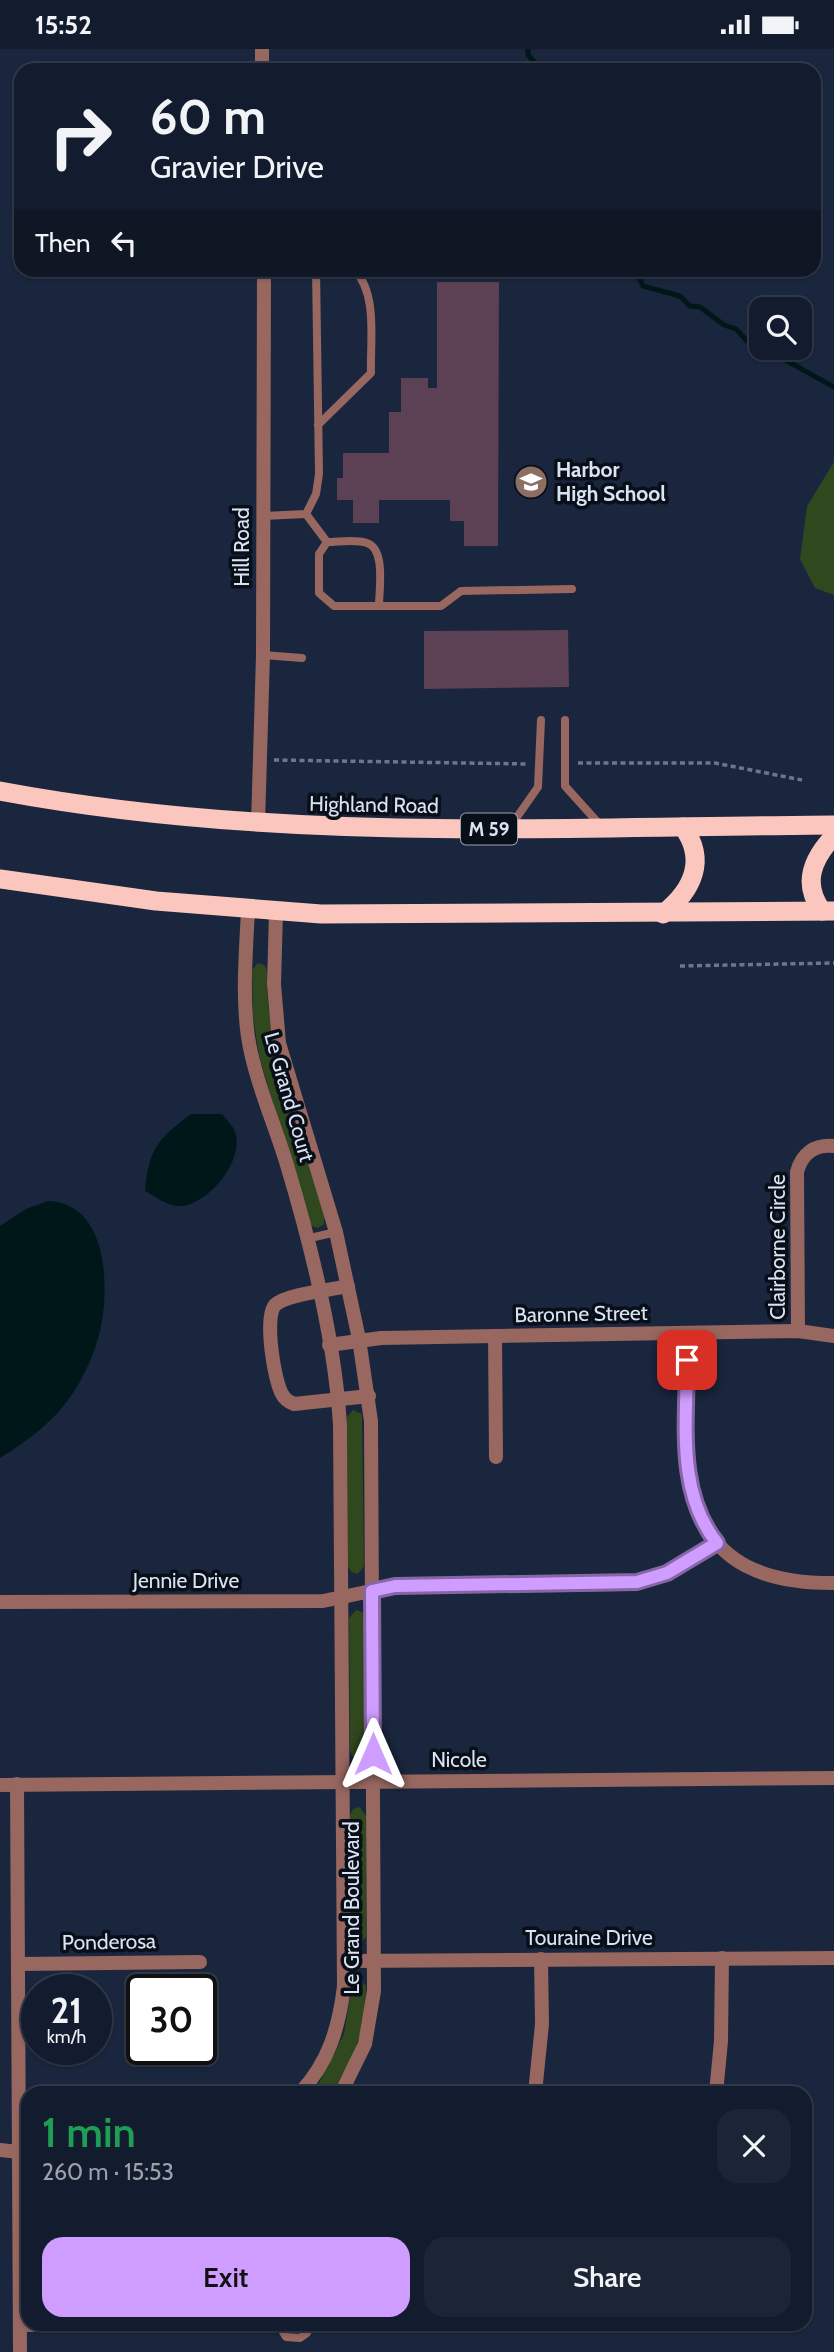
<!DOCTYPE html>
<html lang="en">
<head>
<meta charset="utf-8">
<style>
  :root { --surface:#131c2e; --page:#1c2536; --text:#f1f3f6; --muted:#9da1aa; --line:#323a4a; --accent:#cf9dff }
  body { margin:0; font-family:Cabin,sans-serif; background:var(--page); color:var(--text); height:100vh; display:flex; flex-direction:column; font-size:26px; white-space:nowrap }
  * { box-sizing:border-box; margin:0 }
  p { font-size:23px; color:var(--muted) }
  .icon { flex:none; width:38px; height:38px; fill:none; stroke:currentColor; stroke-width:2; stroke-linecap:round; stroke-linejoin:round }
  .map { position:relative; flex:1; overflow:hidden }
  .panel { position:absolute; left:21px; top:2037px; width:791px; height:245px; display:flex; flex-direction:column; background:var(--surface); border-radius:21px; box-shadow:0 2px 5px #0004,0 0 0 2px var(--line) }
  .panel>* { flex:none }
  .top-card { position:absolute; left:14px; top:14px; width:807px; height:214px; border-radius:21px; box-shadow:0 2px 5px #0004,0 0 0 2px var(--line); background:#131c2e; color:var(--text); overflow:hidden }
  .buttons { position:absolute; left:749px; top:248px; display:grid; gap:14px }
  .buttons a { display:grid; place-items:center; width:63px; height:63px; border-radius:14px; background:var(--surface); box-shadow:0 2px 5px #0004,0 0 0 2px var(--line); font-size:35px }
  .speed { position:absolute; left:21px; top:1925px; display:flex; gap:14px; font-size:35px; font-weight:700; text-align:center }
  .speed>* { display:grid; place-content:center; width:91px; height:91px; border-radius:50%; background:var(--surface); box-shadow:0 2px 5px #0004,0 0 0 2px var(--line); line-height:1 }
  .speed small { font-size:18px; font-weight:400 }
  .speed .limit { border:4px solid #111; border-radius:10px; background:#fff; color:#111 }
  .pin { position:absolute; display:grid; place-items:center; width:60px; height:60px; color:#fff; margin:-30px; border-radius:14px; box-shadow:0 4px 10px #0006 }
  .me { position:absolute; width:77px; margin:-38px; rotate:0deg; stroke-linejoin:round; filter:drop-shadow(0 0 5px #0008) }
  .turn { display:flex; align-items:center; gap:24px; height:147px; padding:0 21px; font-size:32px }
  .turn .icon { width:91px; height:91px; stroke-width:2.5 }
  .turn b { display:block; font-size:49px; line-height:60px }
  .then { display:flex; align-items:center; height:66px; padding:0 21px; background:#0003; gap:14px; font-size:26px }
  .round { display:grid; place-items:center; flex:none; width:74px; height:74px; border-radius:21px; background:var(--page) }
  .overview { display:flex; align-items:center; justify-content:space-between; height:119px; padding:0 21px }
  h1 { font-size:42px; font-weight:600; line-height:52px; color:#1e9e55 }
  .primary-button { display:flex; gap:14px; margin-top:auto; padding:14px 21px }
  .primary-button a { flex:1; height:80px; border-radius:21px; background:var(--accent); color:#111; font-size:28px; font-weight:600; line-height:80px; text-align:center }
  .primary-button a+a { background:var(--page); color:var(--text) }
  .status { display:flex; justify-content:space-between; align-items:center; height:49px; padding:0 35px; background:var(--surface); direction:ltr }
  .status svg { height:19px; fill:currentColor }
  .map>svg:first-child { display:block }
  .green { fill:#2f481d }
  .water { fill:#001719 }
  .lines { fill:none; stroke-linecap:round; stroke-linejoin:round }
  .stream { stroke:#001719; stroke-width:5 }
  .building { fill:#5c4154 }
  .path { stroke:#6c778b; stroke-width:3.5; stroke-dasharray:5 3.5; stroke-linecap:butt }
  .service { stroke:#976760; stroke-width:8 }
  .minor { stroke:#976760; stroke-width:14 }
  .trunk { stroke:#fac6be; stroke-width:19 }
  .route-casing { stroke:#8766a6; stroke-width:18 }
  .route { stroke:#cf9dff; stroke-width:12 }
  .labels { text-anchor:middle; stroke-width:7; stroke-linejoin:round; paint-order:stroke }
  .shield { fill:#090f19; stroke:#9ba3b1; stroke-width:2 }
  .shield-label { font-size:19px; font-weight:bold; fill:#dae3f2 }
  .poi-label { font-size:21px; font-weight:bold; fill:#dae3f2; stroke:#090f19; text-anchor:start }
  .street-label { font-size:21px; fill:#dae3f2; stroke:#090f19 }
</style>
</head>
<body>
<div class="status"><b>15:52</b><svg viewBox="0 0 49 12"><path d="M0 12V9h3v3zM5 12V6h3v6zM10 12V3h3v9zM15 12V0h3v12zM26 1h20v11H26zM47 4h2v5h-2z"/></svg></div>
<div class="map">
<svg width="834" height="2303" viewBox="0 0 834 2303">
  <rect width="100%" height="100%" fill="#19263d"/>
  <g class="green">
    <path d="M834 413V546L815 539 800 510 807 457Z"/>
    <path d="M258 914 264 916 267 921C266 1012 301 1082 324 1168V1175L318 1179 311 1177 260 1011 253 968 252 921Z"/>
    <path d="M353 1361 362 1365 364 1517 358 1525 351 1523 348 1517 347 1368Z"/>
    <path d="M356 1561 362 1563 365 1569 366 1702 359 1709 352 1707 350 1701 349 1569Z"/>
    <path d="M360 1758 366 1767V1888L360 1895 353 1894 351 1887 350 1766 353 1760Z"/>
    <path d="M361 1932 366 1937C370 1974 351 2014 331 2044H318V2036L344 1985 352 1936Z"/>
  </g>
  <g class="water">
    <path d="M191 1065H222C226 1070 233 1077 235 1083 245 1111 209 1155 181 1157 168 1158 156 1148 145 1142 149 1099 158 1090 191 1065Z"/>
    <path d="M48 1152C108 1154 110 1238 100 1282 95 1303 86 1323 75 1341 56 1371 29 1391 0 1409V1177L26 1160Z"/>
  </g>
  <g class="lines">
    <g class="stream">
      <path d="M528 0V6L542 21"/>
      <path d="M635 220 643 237 680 247 690 257 700 258 724 276 736 280 747 292 761 298"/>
      <path d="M764 299 834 338"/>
    </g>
  </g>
  <g class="building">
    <path d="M437 233H499L498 497H464V472H450V451H379V474H353V451H337V429H343V404H389V363H401V329H428V339H437Z"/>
    <path d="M568 581 569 638 424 640V582Z"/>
  </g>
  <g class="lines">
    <g class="path">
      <path d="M274 711 528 715"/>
      <path d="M578 714H715L802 731"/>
      <path d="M680 917 834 914"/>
    </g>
    <g class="service">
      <path d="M318 376 371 324C370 291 378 245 354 220"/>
      <path d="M306 465 327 493 319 505V544L334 557H441L461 542 572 540"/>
      <path d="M263 467 306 465 316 445 319 425 316 220"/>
      <path d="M327 493C339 493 356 490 367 494 386 500 379 541 379 557"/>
      <path d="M263 606 302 609"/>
      <path d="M565 671V737L601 777"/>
      <path d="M510 778 538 738 541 671"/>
      <path d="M306 1190 336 1183"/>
      <path d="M278 2275 286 2288 300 2289 307 2284 310 2275"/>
    </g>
    <g class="minor">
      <path d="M262 0V21"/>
      <path d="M258 775 263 606 264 220"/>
      <path d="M248 861C246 903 242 946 248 988 255 1032 274 1073 287 1116 311 1196 335 1292 340 1376L344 1937C339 1978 329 2013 300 2044"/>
      <path d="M276 863 274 935 279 994 336 1183 359 1290 371 1372 374 1942 365 1995 341 2044"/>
      <path d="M348 1237C331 1241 287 1245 275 1256 264 1268 274 1331 282 1345 285 1351 289 1353 294 1355L369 1347"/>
      <path d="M798 1282 797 1123C802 1104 815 1095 834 1097"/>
      <path d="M687 1284C687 1408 663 1535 834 1534"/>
      <path d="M495 1287 496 1408"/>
      <path d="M329 1296 381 1289 798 1282 834 1287"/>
      <path d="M0 1553 323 1552 395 1537 625 1535 667 1524 717 1494"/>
      <path d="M17 1735 20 2303"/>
      <path d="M0 1736 834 1729"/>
      <path d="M344 1912 834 1909"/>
      <path d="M18 1915 200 1913"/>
      <path d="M535 2044 542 1975 541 1910"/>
      <path d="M716 2044 721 1992 722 1909"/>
      <path d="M0 2101 19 2103"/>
      <path d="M20 2276 129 2275"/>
    </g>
    <g class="trunk">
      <path d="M0 742C278 794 553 778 834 776"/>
      <path d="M0 830 156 852 321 865 834 862"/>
      <path d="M822 862C802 835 812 810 834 787"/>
      <path d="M663 865C693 841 707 811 683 778"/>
    </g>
  </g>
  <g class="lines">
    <defs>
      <path id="route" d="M373 1705 372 1542 395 1537 637 1533 667 1524 717 1494C676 1443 687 1372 687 1311"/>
    </defs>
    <use href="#route" class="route-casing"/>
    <use href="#route" class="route"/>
  </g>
  <defs>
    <symbol id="school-disc" viewBox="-11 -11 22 22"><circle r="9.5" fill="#8d6e63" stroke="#090f19"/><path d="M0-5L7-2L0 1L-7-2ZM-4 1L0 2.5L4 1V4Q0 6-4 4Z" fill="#fff"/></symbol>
  </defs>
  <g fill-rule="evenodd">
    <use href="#school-disc" x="512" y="414" width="38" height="38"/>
  </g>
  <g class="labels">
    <rect class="shield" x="461" y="764.5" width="56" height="31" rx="5"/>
    <g class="shield-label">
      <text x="489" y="787">M 59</text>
    </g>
    <g class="poi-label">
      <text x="556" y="428">Harbor<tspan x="556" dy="24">High School</tspan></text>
    </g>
    <g class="street-label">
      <text transform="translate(242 498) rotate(-90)" y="7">Hill Road</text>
      <text transform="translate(374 756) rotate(1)" y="7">Highland Road</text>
      <text transform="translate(289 1048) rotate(74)" y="7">Le Grand Court</text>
      <text transform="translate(778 1198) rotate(-90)" y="7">Clairborne Circle</text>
      <text transform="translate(581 1265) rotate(-1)" y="7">Baronne Street</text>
      <text x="186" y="1539">Jennie Drive</text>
      <text x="459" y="1718">Nicole</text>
      <text transform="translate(352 1859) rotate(-90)" y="7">Le Grand Boulevard</text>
      <text x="589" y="1896">Touraine Drive</text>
      <text transform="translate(109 1893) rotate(-1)" y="7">Ponderosa</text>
    </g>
  </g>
</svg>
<div class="buttons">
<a><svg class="icon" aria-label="search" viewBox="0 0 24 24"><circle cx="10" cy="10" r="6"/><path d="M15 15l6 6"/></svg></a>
</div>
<div class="speed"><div>21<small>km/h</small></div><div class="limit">30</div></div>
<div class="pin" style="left:687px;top:1311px;background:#d93025"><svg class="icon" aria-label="arrive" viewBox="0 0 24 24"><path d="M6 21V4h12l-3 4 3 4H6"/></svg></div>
<svg class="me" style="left:373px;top:1705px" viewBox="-20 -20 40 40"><path d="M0-17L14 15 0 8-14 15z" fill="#cf9dff" stroke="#fff" stroke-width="4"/></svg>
<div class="top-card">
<div class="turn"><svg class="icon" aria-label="right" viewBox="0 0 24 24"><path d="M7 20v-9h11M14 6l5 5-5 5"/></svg><div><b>60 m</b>Gravier Drive</div></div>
<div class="then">Then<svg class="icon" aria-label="left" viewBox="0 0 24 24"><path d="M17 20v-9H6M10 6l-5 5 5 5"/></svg></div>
</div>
<section class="panel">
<div class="overview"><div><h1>1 min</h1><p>260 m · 15:53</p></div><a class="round"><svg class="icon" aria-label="close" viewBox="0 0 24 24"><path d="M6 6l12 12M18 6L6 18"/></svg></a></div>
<div class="primary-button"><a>Exit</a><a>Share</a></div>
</section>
</div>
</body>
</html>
